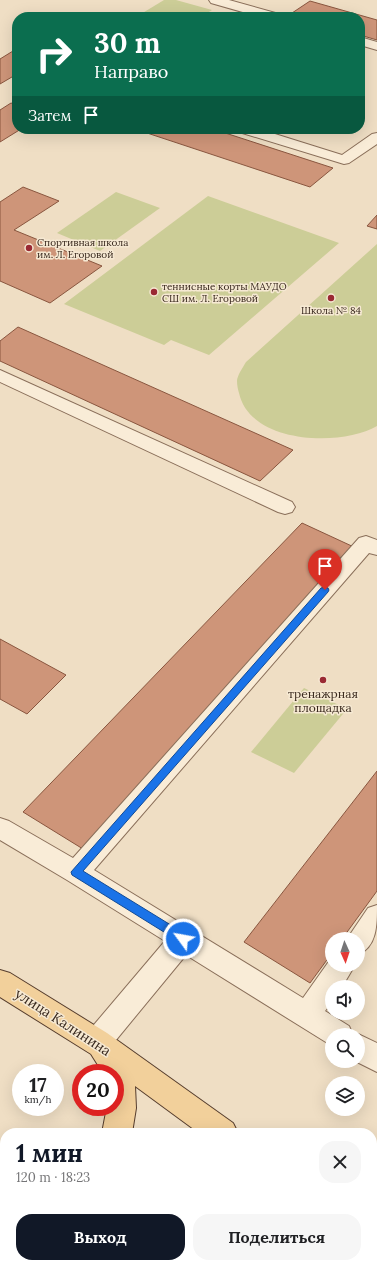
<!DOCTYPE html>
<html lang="ru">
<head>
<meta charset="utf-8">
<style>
  :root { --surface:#fff; --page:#f6f6f6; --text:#202124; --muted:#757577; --accent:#111827 }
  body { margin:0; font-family:Lora,serif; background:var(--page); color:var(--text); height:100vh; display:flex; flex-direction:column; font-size:15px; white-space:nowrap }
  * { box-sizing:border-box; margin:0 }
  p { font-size:13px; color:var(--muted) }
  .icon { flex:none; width:22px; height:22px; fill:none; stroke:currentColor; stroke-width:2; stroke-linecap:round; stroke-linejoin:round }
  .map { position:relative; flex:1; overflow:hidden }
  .sheet { position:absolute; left:0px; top:1128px; width:377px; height:140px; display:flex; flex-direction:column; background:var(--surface); border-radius:16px 16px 0 0; box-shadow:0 4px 16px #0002 }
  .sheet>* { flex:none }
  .top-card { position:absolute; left:12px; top:12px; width:353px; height:122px; border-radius:16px; box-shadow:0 4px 16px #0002; background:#0b6e4f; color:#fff; overflow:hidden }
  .needle { width:26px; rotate:177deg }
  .controls { position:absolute; left:325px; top:932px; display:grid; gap:8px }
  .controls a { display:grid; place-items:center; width:40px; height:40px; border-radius:50%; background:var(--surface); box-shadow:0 4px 16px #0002; font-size:20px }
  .speed { position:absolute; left:12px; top:1064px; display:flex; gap:8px; font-size:20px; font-weight:700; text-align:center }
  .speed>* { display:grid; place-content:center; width:52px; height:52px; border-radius:50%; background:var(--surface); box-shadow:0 4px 16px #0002; line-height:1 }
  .speed small { font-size:10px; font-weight:400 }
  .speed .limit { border:6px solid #d22; background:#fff; color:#111 }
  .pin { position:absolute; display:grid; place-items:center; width:34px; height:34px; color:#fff; margin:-41px -17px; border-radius:50% 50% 50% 0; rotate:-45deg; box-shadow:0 0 4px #0007 }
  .pin .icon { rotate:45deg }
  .me { position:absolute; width:44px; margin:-22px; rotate:302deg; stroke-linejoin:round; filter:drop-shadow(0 0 3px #0008) }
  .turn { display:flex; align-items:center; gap:14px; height:84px; padding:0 16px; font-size:18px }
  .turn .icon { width:52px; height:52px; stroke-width:2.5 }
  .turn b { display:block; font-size:28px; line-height:34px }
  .then { display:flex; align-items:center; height:38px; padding:0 16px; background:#0003; gap:8px; font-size:15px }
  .round { display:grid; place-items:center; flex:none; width:42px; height:42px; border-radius:16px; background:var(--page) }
  .summary { display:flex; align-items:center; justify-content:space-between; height:68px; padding:0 16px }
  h1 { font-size:24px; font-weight:800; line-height:30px; color:var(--accent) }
  .cta { display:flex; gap:8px; margin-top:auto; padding:8px 16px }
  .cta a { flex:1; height:46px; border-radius:16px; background:var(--accent); color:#fff; font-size:16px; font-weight:800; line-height:46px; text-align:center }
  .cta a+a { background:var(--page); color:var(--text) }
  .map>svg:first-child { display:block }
  .green { fill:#cccd97 }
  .building { fill:#ce9579; stroke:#89563f }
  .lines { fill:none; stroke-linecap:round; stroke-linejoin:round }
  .minor-casing { stroke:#8a6f5a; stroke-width:2 }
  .major-casing { stroke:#573e2e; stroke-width:2 }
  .minor { fill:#f9ecd7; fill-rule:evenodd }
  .major { fill:#f2d09b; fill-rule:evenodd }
  .route { fill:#1a73e8; stroke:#114b97 }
  .poi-dot { fill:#9a2933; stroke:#f6e9d3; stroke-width:1.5 }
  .labels { text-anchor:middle; stroke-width:3; stroke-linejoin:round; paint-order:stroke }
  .far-poi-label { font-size:10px; fill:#39291e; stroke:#f6e9d3; text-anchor:start }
  .poi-label { font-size:12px; fill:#39291e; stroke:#f6e9d3 }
  .near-street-label { font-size:14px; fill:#39291e; stroke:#f6e9d3 }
</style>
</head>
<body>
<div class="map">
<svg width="377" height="1268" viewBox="0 0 377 1268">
  <rect width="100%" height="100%" fill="#efdec4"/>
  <g class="green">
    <path d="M164 0H176L212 10 201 17H136Z"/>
    <path d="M116 192 160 208 100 251 57 233Z"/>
    <path d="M208 196 339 243 209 355 171 340 164 345 64 304Z"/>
    <path d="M377 244V426C341 447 250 444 239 393 238 390 237 385 237 381 237 376 243 367 246 362Z"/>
    <path d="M304 688 347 709 294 773 251 752Z"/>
  </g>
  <g class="building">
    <path d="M310 1 377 20V40L360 35V17H295L289 15Z"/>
    <path d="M13 51 17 53V74L0 84V59Z"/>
    <path d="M11 103 17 105V129H21L0 142V110Z"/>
    <path d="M135 129H213L333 168 310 187Z"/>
    <path d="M23 187 59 201 14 230 102 266 50 303 0 281V202Z"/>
    <path d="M377 215V229L367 226Z"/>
    <path d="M18 327 293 450 260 481 0 361V341Z"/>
    <path d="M302 523 356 548 83 849 23 812Z"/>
    <path d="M0 639 66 675 27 714 0 699Z"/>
    <path d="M377 771V891L342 939H332V953L310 983 244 942Z"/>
  </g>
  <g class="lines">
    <defs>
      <g id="minor">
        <path d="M209 0H229L279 14 280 17H260L211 3Z"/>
        <path d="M360 37 377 42V50L360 45Z"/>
        <path d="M237 129H259L342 155 372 134 377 133V144L349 163 344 164 239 132Z"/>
        <path d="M0 370 292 502 295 507 292 512 285 514 278 512 0 382Z"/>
        <path d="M366 536 377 540V555L369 553 94 870 303 998 332 957V965H355L342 987H332V1002L325 1011 349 1026 353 1035H332V1045L329 1044 186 955 107 1051 97 1055 87 1051 83 1042 87 1033 165 941 67 880 0 840V818L9 821 73 858 359 538Z"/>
        <path d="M377 905C377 926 377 946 358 955V939H347L368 908Z"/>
        <path d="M358 1034 377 1043V1072L355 1061H358V1035H355Z"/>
      </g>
      <g id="major">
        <path d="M0 970 10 973 107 1033 233 1123 238 1133H199L135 1086 136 1108 132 1133H102L107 1107H115V1073H103L91 1054 0 997Z"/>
        <rect x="0" y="1196" width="5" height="30"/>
        <path d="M372 1227 377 1229V1261L372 1258Z"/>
        <path d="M284 1263H324L326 1268H286Z"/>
      </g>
    </defs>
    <use href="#minor" class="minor-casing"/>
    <use href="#major" class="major-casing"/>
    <use href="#minor" class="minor"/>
    <use href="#major" class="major"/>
  </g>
  <path class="route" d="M325 587 328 588 329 590 328 592 83 871 187 935 189 939 187 942 183 943 180 942 72 875 71 872 321 588Z"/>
  <g class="poi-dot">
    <circle cx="29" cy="248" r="4"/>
    <circle cx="154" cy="292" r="4"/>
    <circle cx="331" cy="298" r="4"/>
    <circle cx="323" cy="680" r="4"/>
  </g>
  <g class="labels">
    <g class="far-poi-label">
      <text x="37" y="246">Спортивная школа<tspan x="37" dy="12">им. Л. Егоровой</tspan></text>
      <text x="162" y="290">теннисные корты МАУДО<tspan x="162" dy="12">СШ им. Л. Егоровой</tspan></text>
      <text x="331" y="314" text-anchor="middle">Школа № 84</text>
    </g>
    <g class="poi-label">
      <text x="323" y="698">тренажрная<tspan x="323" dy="14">площадка</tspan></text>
    </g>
    <g class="near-street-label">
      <text transform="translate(63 1022) rotate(33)" y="5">улица Калинина</text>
    </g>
  </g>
</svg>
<div class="controls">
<a><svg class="needle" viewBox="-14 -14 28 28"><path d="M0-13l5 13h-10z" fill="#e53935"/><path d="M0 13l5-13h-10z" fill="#757577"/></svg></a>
<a><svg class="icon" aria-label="sound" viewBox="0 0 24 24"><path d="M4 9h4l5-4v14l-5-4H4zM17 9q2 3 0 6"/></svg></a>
<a><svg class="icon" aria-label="search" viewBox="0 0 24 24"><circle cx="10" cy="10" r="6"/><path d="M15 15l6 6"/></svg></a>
<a><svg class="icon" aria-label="layers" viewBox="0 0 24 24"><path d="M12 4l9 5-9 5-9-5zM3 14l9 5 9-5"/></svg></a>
</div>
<div class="speed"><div>17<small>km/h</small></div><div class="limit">20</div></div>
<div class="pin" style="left:325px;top:590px;background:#d93025"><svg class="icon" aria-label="arrive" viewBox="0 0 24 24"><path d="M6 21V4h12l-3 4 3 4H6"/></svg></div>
<svg class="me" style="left:183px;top:939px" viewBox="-20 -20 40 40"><circle r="17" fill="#1a73e8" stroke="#fff" stroke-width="3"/><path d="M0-11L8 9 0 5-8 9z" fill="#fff"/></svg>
<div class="top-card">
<div class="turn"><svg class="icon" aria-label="right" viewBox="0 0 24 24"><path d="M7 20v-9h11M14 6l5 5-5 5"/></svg><div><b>30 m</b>Направо</div></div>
<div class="then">Затем<svg class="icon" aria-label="arrive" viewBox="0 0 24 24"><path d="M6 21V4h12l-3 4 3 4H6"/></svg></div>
</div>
<section class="sheet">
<div class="summary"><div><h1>1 мин</h1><p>120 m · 18:23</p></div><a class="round"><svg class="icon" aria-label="close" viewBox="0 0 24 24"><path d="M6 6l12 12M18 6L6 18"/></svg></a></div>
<div class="cta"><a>Выход</a><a>Поделиться</a></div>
</section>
</div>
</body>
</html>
